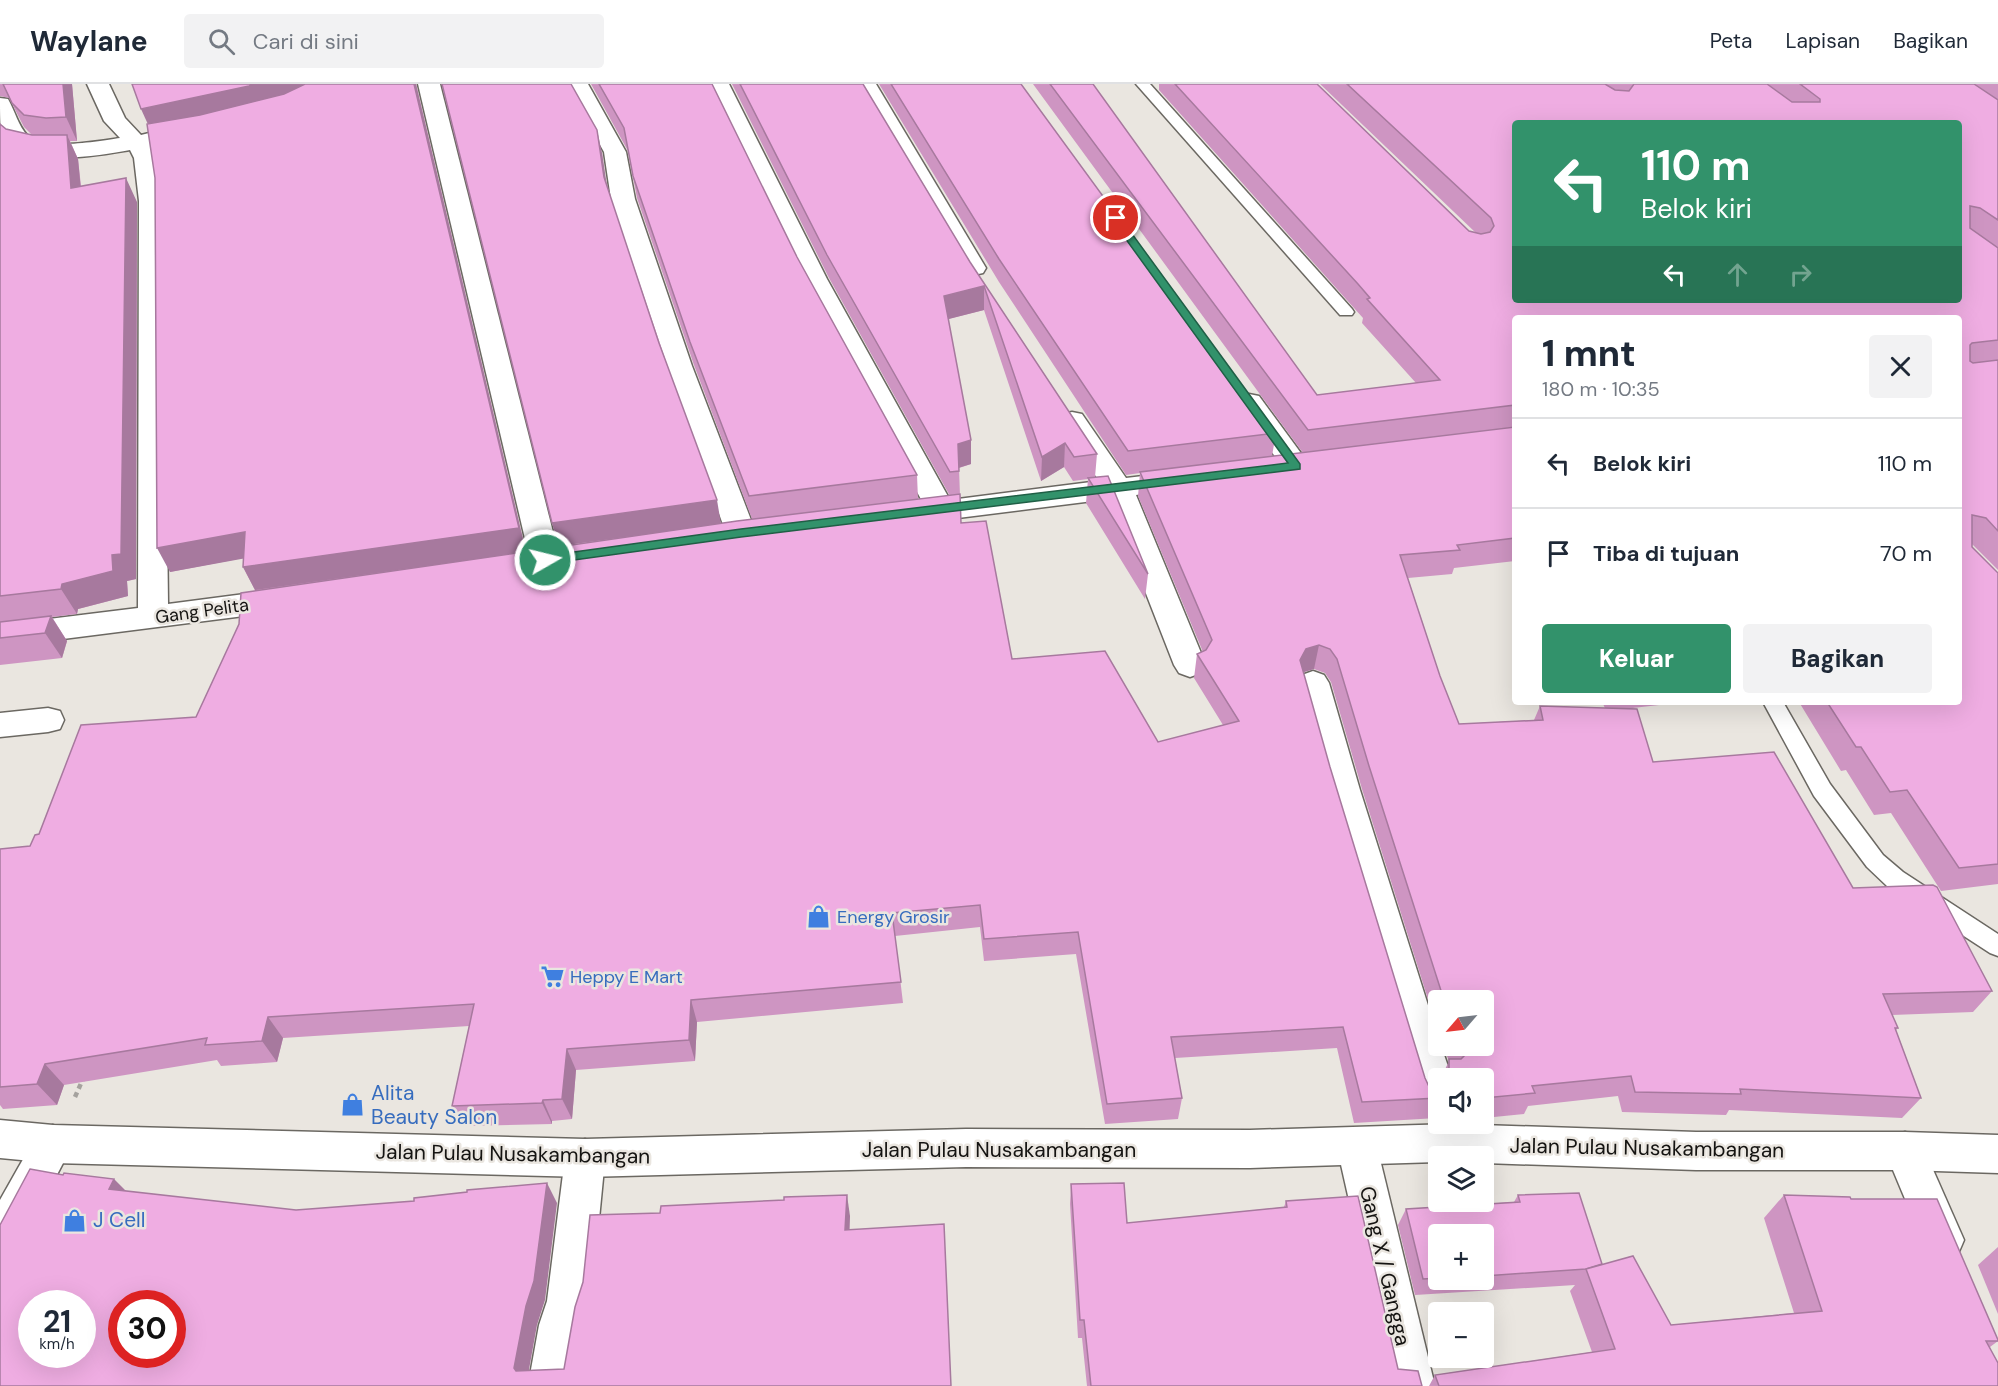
<!DOCTYPE html>
<html lang="id">
<head>
<meta charset="utf-8">
<style>
  :root { --surface:#fff; --page:#f2f2f3; --text:#1f2937; --muted:#747a83; --line:#e0e1e3; --accent:#32926b }
  body { margin:0; font-family:"DM Sans",sans-serif; background:var(--page); color:var(--text); height:100vh; display:flex; flex-direction:column; font-size:22px; white-space:nowrap }
  * { box-sizing:border-box; margin:0 }
  p { font-size:20px; color:var(--muted) }
  .icon { flex:none; width:33px; height:33px; fill:none; stroke:currentColor; stroke-width:2; stroke-linecap:round; stroke-linejoin:round }
  .map { position:relative; flex:1; overflow:hidden }
  .side { position:absolute; left:1512px; top:231px; width:450px; height:390px; display:flex; flex-direction:column; background:var(--surface); border-radius:6px; box-shadow:0 6px 24px #0002 }
  .side>* { flex:none }
  .guide { position:absolute; left:1512px; top:36px; width:450px; height:183px; border-radius:6px; box-shadow:0 6px 24px #0002; background:#32926b; color:#fff; overflow:hidden }
  .needle { width:39px; rotate:242deg }
  .controls { position:absolute; left:1428px; top:906px; display:grid; gap:12px }
  .controls a { display:grid; place-items:center; width:66px; height:66px; border-radius:6px; background:var(--surface); box-shadow:0 6px 24px #0002; font-size:30px }
  .speed { position:absolute; left:18px; top:1206px; display:flex; gap:12px; font-size:30px; font-weight:700; text-align:center }
  .speed>* { display:grid; place-content:center; width:78px; height:78px; border-radius:50%; background:var(--surface); box-shadow:0 6px 24px #0002; line-height:1 }
  .speed small { font-size:15px; font-weight:400 }
  .speed .limit { border:9px solid #d22; background:#fff; color:#111 }
  .pin { position:absolute; display:grid; place-items:center; width:51px; height:51px; color:#fff; margin:-26px; border:3px solid #fff; border-radius:50%; box-shadow:0 2px 6px #0007 }
  .me { position:absolute; width:66px; margin:-33px; rotate:82deg; stroke-linejoin:round; filter:drop-shadow(0 0 4px #0008) }
  .turn { display:flex; align-items:center; gap:21px; height:126px; padding:0 30px; font-size:27px }
  .turn .icon { width:78px; height:78px; stroke-width:2.5 }
  .turn b { display:block; font-size:42px; line-height:51px }
  .lanes { display:flex; align-items:center; height:57px; padding:0 30px; background:#0003; justify-content:center; gap:30px; direction:ltr }
  .lanes .off { opacity:.35 }
  .round { display:grid; place-items:center; flex:none; width:63px; height:63px; border-radius:6px; background:var(--page) }
  .head { display:flex; align-items:center; justify-content:space-between; height:102px; padding:0 30px }
  h1 { font-size:36px; font-weight:800; line-height:45px }
  .cta { display:flex; gap:12px; margin-top:auto; padding:12px 30px }
  .cta a { flex:1; height:69px; border-radius:6px; background:var(--accent); color:#fff; font-size:24px; font-weight:800; line-height:69px; text-align:center }
  .cta a+a { background:var(--page); color:var(--text) }
  ul { padding:0; list-style:none }
  li { display:flex; align-items:center; gap:18px; height:90px; padding:0 30px; border-top:2px solid var(--line) }
  li div { flex:1 }
  li b { display:block; font-size:22px }
  li em { font-style:normal }
  header { display:flex; align-items:center; gap:36px; box-sizing:border-box; height:84px; padding:0 30px; background:var(--surface); border-bottom:2px solid var(--line) }
  header strong { font-size:28px }
  nav { display:flex; gap:33px; margin-inline-start:auto; font-size:21px }
  .search { width:420px; height:54px; background:var(--page); display:flex; align-items:center; gap:15px; box-sizing:border-box; padding:0 21px; border-radius:6px; color:var(--muted); font-size:22px }
  .map>svg:first-child { display:block }
  .lines { fill:none; stroke-linecap:round; stroke-linejoin:round }
  .lane-casing { stroke:#6b6862; stroke-width:3 }
  .street-casing { stroke:#6b6862; stroke-width:3 }
  .secondary-casing { stroke:#6b6862; stroke-width:3 }
  .path { stroke:#a5a29e; stroke-width:4.5; stroke-dasharray:5 4; stroke-linecap:butt }
  .lane { fill:#fff; fill-rule:evenodd }
  .street { fill:#fff; fill-rule:evenodd }
  .secondary { fill:#fff; fill-rule:evenodd }
  .wall { fill:#ce95c2; fill-rule:evenodd }
  .shaded-wall { fill:#a7799e }
  .building { fill:#efade2; stroke:#a7799e; stroke-width:1.5; fill-rule:evenodd }
  .route { fill:#32926b; stroke:#205f46; stroke-width:1.5 }
  .labels { text-anchor:middle; stroke-width:5; stroke-linejoin:round; paint-order:stroke }
  .street-label { font-size:18px; fill:#151412; stroke:#eae6e0 }
  .shop-label { font-size:18px; fill:#366cbe; stroke:#eae6e0; text-anchor:start }
  .near-shop-label { font-size:21px; fill:#366cbe; stroke:#eae6e0; text-anchor:start }
  .near-street-label { font-size:21px; fill:#151412; stroke:#eae6e0 }
</style>
</head>
<body>
<header>
<strong>Waylane</strong>
<div class="search"><svg class="icon" aria-label="search" viewBox="0 0 24 24"><circle cx="10" cy="10" r="6"/><path d="M15 15l6 6"/></svg>Cari di sini</div>
<nav><a>Peta</a><a>Lapisan</a><a>Bagikan</a></nav>
</header>
<div class="map">
<svg width="1998" height="1302" viewBox="0 0 1998 1302">
  <rect width="100%" height="100%" fill="#eae6e0"/>
  <g class="lines">
    <defs>
      <g id="lane">
        <path d="M1136 0H1150L1352 225 1354 228 1352 231H1340Z"/>
        <path d="M1763 618H1783L1830 700 1883 771 1903 788 1998 850V872L1990 869 1887 802 1867 783 1814 712Z"/>
      </g>
      <g id="street">
        <path d="M87 0H109L125 34 141 51 153 48 161 50 164 55 161 60 150 62 156 74 163 117 168 520 284 505 295 508 299 516 295 524 284 527 0 563V541L138 524 139 117 134 74 130 66C94 72 21 87 1 46 0 37 0 23 0 14L8 15C15 27 18 42 28 52 43 67 100 57 120 54L104 37Z"/>
        <path d="M418 0H440L560 476 556 483 545 486 534 483 530 476Z"/>
        <path d="M566 0H588L626 68 635 115 692 282 756 449 751 456 741 459 731 456 726 449 666 282 611 115 604 68Z"/>
        <path d="M707 0H729L827 195 950 416 1099 397 1058 336 1062 330 1072 328 1082 330 1126 394 1185 387 1195 390 1199 396 1195 402 1136 411 1206 581 1201 589 1190 593 1179 589 1174 581 1109 415 918 439 908 436 904 429 908 422 923 419 802 195Z"/>
        <path d="M854 0H876L986 184 983 189 974 191 965 189 962 184Z"/>
        <path d="M1249 310 1259 312 1306 376 1310 382 1306 388 1296 391 1286 388 1236 318 1239 312Z"/>
        <path d="M1313 587 1324 591 1329 599 1360 706 1438 953V962H1441L1452 994H1438V1032L1424 1027 1418 1014 1326 706 1297 599 1302 591Z"/>
        <path d="M48 624 60 627 64 636 60 645 48 648 0 653V629Z"/>
        <path d="M53 1041 67 1047 73 1060 15 1171 0 1177V1116L39 1047Z"/>
        <path d="M1357 1044 1371 1050 1377 1063 1435 1302H1391L1337 1063 1343 1050Z"/>
        <path d="M1905 1048 1919 1054 1964 1156 1958 1170 1943 1176 1928 1170 1885 1067 1891 1054Z"/>
        <path d="M585 1055 599 1061 605 1074 591 1217 583 1241 572 1302H528L539 1241 547 1217 565 1074 571 1061Z"/>
      </g>
      <path id="secondary" d="M0 1036 53 1041 585 1055 966 1045 1250 1046 1452 1040 1696 1048H1905L1998 1051V1089L1905 1086H1696L1484 1079V1072H1438V1078L1250 1084 966 1083 585 1093 53 1079 0 1074Z"/>
    </defs>
    <use href="#lane" class="lane-casing"/>
    <use href="#street" class="street-casing"/>
    <use href="#secondary" class="secondary-casing"/>
    <path class="path" d="M75 1013 83 995"/>
    <use href="#lane" class="lane"/>
    <use href="#street" class="street"/>
    <use href="#secondary" class="secondary"/>
  </g>
  <g class="wall">
    <path d="M0 0H72L77 57H70L78 75 81 102 137 118 136 495 127 497 128 512 78 525 77 530 52 533 67 557 62 574 0 581V40L6 45 32 51 24 43 9 14 0 12Z"/>
    <path d="M305 0H416L526 468 642 451 559 462 552 439 602 69 606 100 721 440 752 435 694 281 637 114 628 67 591 0H712L797 173 917 391 918 415 950 412 829 194 732 0H863L970 178 1097 370 1095 393 1148 490 1145 515 1086 419 1088 395 1073 397 1064 383 1041 397 984 226 948 235 971 380 959 384 961 439 1012 575 1158 658 1223 641 1194 594 1197 570 1203 568 1138 412 1140 389 1126 391 999 198 879 0H1021L1276 349 1272 372 1303 369 1033 0H1093L1317 311 1416 299 1362 239 1363 234 1354 224 1159 6V0H1317L1469 147 1476 149 1320 0H1998V486L1972 460V463L1998 489V800L1941 807 1891 729 1874 731 1846 686 1841 687 1799 618H1959L1515 234V477L1454 484 1452 490 1408 494 1440 592 1459 640 1534 636 1540 622 1605 624 1602 618H1661L1659 621 1624 625 1653 678 1853 804 1992 907 1973 928 1892 931 1898 944 1896 946 1921 1014 1902 1034 1729 1026 1726 1031 1622 1028 1618 1012 1528 1022 1524 1030 1484 1034V994H1441L1449 977 1443 962H1484V916H1438V947L1362 705 1331 598 1325 589 1314 585 1303 588 1330 683 1425 994 1431 1007 1438 1010V1031L1437 1034 1354 1039 1337 964 1175 974 1182 1014 1178 1035 1105 1040 1076 870 984 877 980 843 895 852 903 919 697 938 695 977 576 986 572 1035 552 1037V1040L464 1042 452 1022 469 942 283 954 277 978 221 982 217 976 64 1001 57 1021 3 1025 0 1021V765L30 762 39 750 196 633 255 506 243 483V474L170 488ZM1959 39V216H1515Z"/>
    <path d="M1071 1100 1127 1139 1284 1123 1286 1117 1398 1285 1422 1302H1087L1082 1254H1078L1070 1120Z"/>
    <path d="M1518 1111 1602 1180 1671 1241 1794 1229 1764 1134 1784 1111 1851 1115 1998 1257 1990 1263 1998 1302H1429L1435 1291 1592 1268 1570 1207 1575 1201 1415 1211 1398 1141 1406 1125 1514 1118ZM1438 1150H1484V1196H1438Z"/>
    <path d="M1998 1163V1230L1978 1181Z"/>
  </g>
  <g class="shaded-wall">
    <path d="M63 0H72L77 57 66 33Z"/>
    <path d="M253 0H304L296 8 151 47 141 25Z"/>
    <path d="M414 0H416L526 468 255 506 243 483Z"/>
    <path d="M597 46 602 69 609 116 604 93Z"/>
    <path d="M67 51 78 75 83 128 71 104Z"/>
    <path d="M126 94 137 118 136 495 127 497 128 512 78 525 77 530 61 505 62 500 112 471Z"/>
    <path d="M984 202V226L945 236 944 212Z"/>
    <path d="M971 356V380L958 384V360Z"/>
    <path d="M1065 359 1064 383 1041 397 1042 373Z"/>
    <path d="M717 416 721 440 559 462 552 439Z"/>
    <path d="M245 448 257 472 170 488 157 464Z"/>
    <path d="M51 532 67 557 62 574 45 549Z"/>
    <path d="M1319 561 1314 585 1301 589 1300 576 1306 565Z"/>
    <path d="M691 916 697 938 695 977 689 956Z"/>
    <path d="M268 933 283 954 277 978 262 957Z"/>
    <path d="M567 965 576 986 572 1035 562 1015Z"/>
    <path d="M45 980 64 1001 57 1021 37 1000Z"/>
    <path d="M543 1016 552 1037V1040L542 1019Z"/>
    <path d="M114 1095 134 1115 109 1105Z"/>
    <path d="M547 1099 557 1119 545 1216 537 1241 526 1302 514 1284Z"/>
    <path d="M847 1111 850 1132 849 1165 845 1146Z"/>
  </g>
  <g class="building">
    <path d="M3 0H63L66 33 46 34 24 31 12 19Z"/>
    <path d="M132 0H253L249 2 141 25Z"/>
    <path d="M305 0H414L519 444 243 483 245 448 157 464 155 94 147 40 200 31 284 10Z"/>
    <path d="M442 0H571L597 46 604 93 659 259 717 416 552 439Z"/>
    <path d="M599 0H712L797 173 917 391 749 412 690 258 633 92 624 44Z"/>
    <path d="M740 0H863L970 178 1097 370 1074 373 1065 359 1042 373 984 202 944 212 971 356 958 360 959 387 950 388 827 171Z"/>
    <path d="M891 0H1021L1276 349 1128 367 999 175Z"/>
    <path d="M1050 0H1093L1317 311 1440 296 1367 215 1370 214 1358 200 1175 0H1317L1469 147 1481 150 1490 148 1494 142 1491 134 1347 0H1605L1615 6 1629 7 1634 0H1767L1792 18H1820V15L1800 0H1974L1998 16V136L1980 124 1970 122V144L1998 164V256L1972 259 1970 261V277L1973 279 1998 276V447L1986 434 1972 431V463L1998 489V780L1959 784 1907 706 1890 708 1861 663H1856L1827 618H1959V234H1515V321L1308 346ZM1515 39H1959V216H1515Z"/>
    <path d="M0 40 6 45 32 51H67L71 104 126 94 121 470 112 471 113 487 62 500 61 505 0 512Z"/>
    <path d="M1515 343V454L1457 461 1460 466 1400 471 1440 592 1459 640 1543 636 1540 622 1637 625 1653 678 1774 668 1853 804 1933 801 1937 803 1992 907 1883 910 1898 944H1895L1921 1014 1740 1005 1741 1010 1635 1008 1631 992 1532 1002 1535 1009 1484 1014V994H1449V975H1461L1464 972 1460 962H1484V916H1444L1369 682 1337 575 1330 565 1319 561 1306 565 1300 576 1330 683 1425 994 1431 1007 1438 1010V1014L1362 1018 1343 943 1171 953 1182 1014 1107 1020 1078 848 984 855 980 821 892 829 901 898 691 916 689 956 567 965 562 1015 543 1016 542 1019 452 1022 474 920 268 933 262 957 205 961 207 954 45 980 37 1000 0 1003V765L30 762 35 751 39 750 81 641 196 633 239 540 241 509 737 437 960 410 961 439 986 437 1012 575 1105 567 1158 658 1239 637 1197 570 1206 566 1212 556 1140 388Z"/>
    <path d="M1108 392 1148 490 1088 394Z"/>
    <path d="M51 532 45 549 0 554V538Z"/>
    <path d="M30 1085 63 1091 64 1089 114 1095 109 1105 296 1126 414 1117V1114L467 1108V1106L547 1099 534 1197 526 1222 514 1284 516 1287 564 1285 575 1223 583 1198 590 1131 660 1129 661 1122 784 1116V1113L847 1111 845 1146 944 1140 951 1302H0V1141ZM32 1220H82V1270H32ZM122 1220H172V1270H122Z"/>
    <path d="M1124 1099 1127 1139 1287 1123 1286 1117 1358 1112 1398 1285 1418 1287 1422 1302H1091L1084 1236H1080L1071 1100Z"/>
    <path d="M1579 1109 1602 1180 1586 1185 1484 1192V1150H1438V1194L1423 1195 1406 1125 1520 1118 1518 1111Z"/>
    <path d="M1784 1111 1850 1113 1851 1115H1937L1998 1256V1257H1986L1998 1279V1302H1439L1435 1291 1615 1265 1586 1185 1633 1172 1671 1241 1822 1227Z"/>
  </g>
  <path class="route" d="M1112 132H1119L1300 380V385L741 453 545 480 538 476 545 472 741 445 1288 379 1112 136Z"/>
  <defs>
    <symbol id="shop-bare" viewBox="-9 -9 18 18"><path d="M-5-2.5h2.3a2.7 3.5 0 0 1 5.4 0H5L5.5 6h-11ZM-1.5-2.5h3a1.5 2.3 0 0 0-3 0Z" fill="#3f7fe0" stroke="#eae6e0" stroke-width="2.5" paint-order="stroke"/></symbol>
    <symbol id="supermarket-bare" viewBox="-9 -9 18 18"><path d="M-6-5.5h2.5l.6 2H6L4.5 2H-2.5L-4.4-4H-6ZM-1.5 3.2a1.3 1.3 0 1 0 .1 0ZM3 3.2a1.3 1.3 0 1 0 .1 0Z" fill="#3f7fe0" stroke="#eae6e0" stroke-width="2.5" paint-order="stroke"/></symbol>
  </defs>
  <g fill-rule="evenodd">
    <use href="#shop-bare" x="802" y="816" width="33" height="33"/>
    <use href="#supermarket-bare" x="536" y="876" width="33" height="33"/>
    <use href="#shop-bare" x="336" y="1004" width="33" height="33"/>
    <use href="#shop-bare" x="58" y="1120" width="33" height="33"/>
  </g>
  <g class="labels">
    <g class="street-label">
      <text transform="translate(202 527) rotate(-8)" y="6">Gang Pelita</text>
    </g>
    <g class="shop-label">
      <text x="837" y="839">Energy Grosir</text>
      <text x="570" y="899">Heppy E Mart</text>
    </g>
    <g class="near-shop-label">
      <text x="371" y="1016">Alita<tspan x="371" dy="24">Beauty Salon</tspan></text>
      <text x="93" y="1143">J Cell</text>
    </g>
    <g class="near-street-label">
      <text transform="translate(1647 1064) rotate(1)" y="7">Jalan Pulau Nusakambangan</text>
      <text x="999" y="1073">Jalan Pulau Nusakambangan</text>
      <text transform="translate(513 1070) rotate(1)" y="7">Jalan Pulau Nusakambangan</text>
      <text transform="translate(1385 1182) rotate(77)" y="7">Gang X / Gangga</text>
    </g>
  </g>
</svg>
<div class="controls">
<a><svg class="needle" viewBox="-14 -14 28 28"><path d="M0-13l5 13h-10z" fill="#e53935"/><path d="M0 13l5-13h-10z" fill="#747a83"/></svg></a>
<a><svg class="icon" aria-label="sound" viewBox="0 0 24 24"><path d="M4 9h4l5-4v14l-5-4H4zM17 9q2 3 0 6"/></svg></a>
<a><svg class="icon" aria-label="layers" viewBox="0 0 24 24"><path d="M12 4l9 5-9 5-9-5zM3 14l9 5 9-5"/></svg></a>
<a>+</a>
<a>−</a>
</div>
<div class="speed"><div>21<small>km/h</small></div><div class="limit">30</div></div>
<div class="pin" style="left:1116px;top:134px;background:#d93025"><svg class="icon" aria-label="arrive" viewBox="0 0 24 24"><path d="M6 21V4h12l-3 4 3 4H6"/></svg></div>
<svg class="me" style="left:545px;top:476px" viewBox="-20 -20 40 40"><circle r="17" fill="#32926b" stroke="#fff" stroke-width="3"/><path d="M0-11L8 9 0 5-8 9z" fill="#fff"/></svg>
<div class="guide">
<div class="turn"><svg class="icon" aria-label="left" viewBox="0 0 24 24"><path d="M17 20v-9H6M10 6l-5 5 5 5"/></svg><div><b>110 m</b>Belok kiri</div></div>
<div class="lanes"><svg class="icon" aria-label="left" viewBox="0 0 24 24"><path d="M17 20v-9H6M10 6l-5 5 5 5"/></svg><svg class="icon off" aria-label="ahead" viewBox="0 0 24 24"><path d="M12 20V5M6 11l6-6 6 6"/></svg><svg class="icon off" aria-label="right" viewBox="0 0 24 24"><path d="M7 20v-9h11M14 6l5 5-5 5"/></svg></div>
</div>
<section class="side">
<div class="head"><div><h1>1 mnt</h1><p>180 m · 10:35</p></div><a class="round"><svg class="icon" aria-label="close" viewBox="0 0 24 24"><path d="M6 6l12 12M18 6L6 18"/></svg></a></div>
<ul>
<li><svg class="icon" aria-label="left" viewBox="0 0 24 24"><path d="M17 20v-9H6M10 6l-5 5 5 5"/></svg><div><b>Belok kiri</b></div><em>110 m</em></li>
<li><svg class="icon" aria-label="arrive" viewBox="0 0 24 24"><path d="M6 21V4h12l-3 4 3 4H6"/></svg><div><b>Tiba di tujuan</b></div><em>70 m</em></li>
</ul>
<div class="cta"><a>Keluar</a><a>Bagikan</a></div>
</section>
</div>
</body>
</html>
